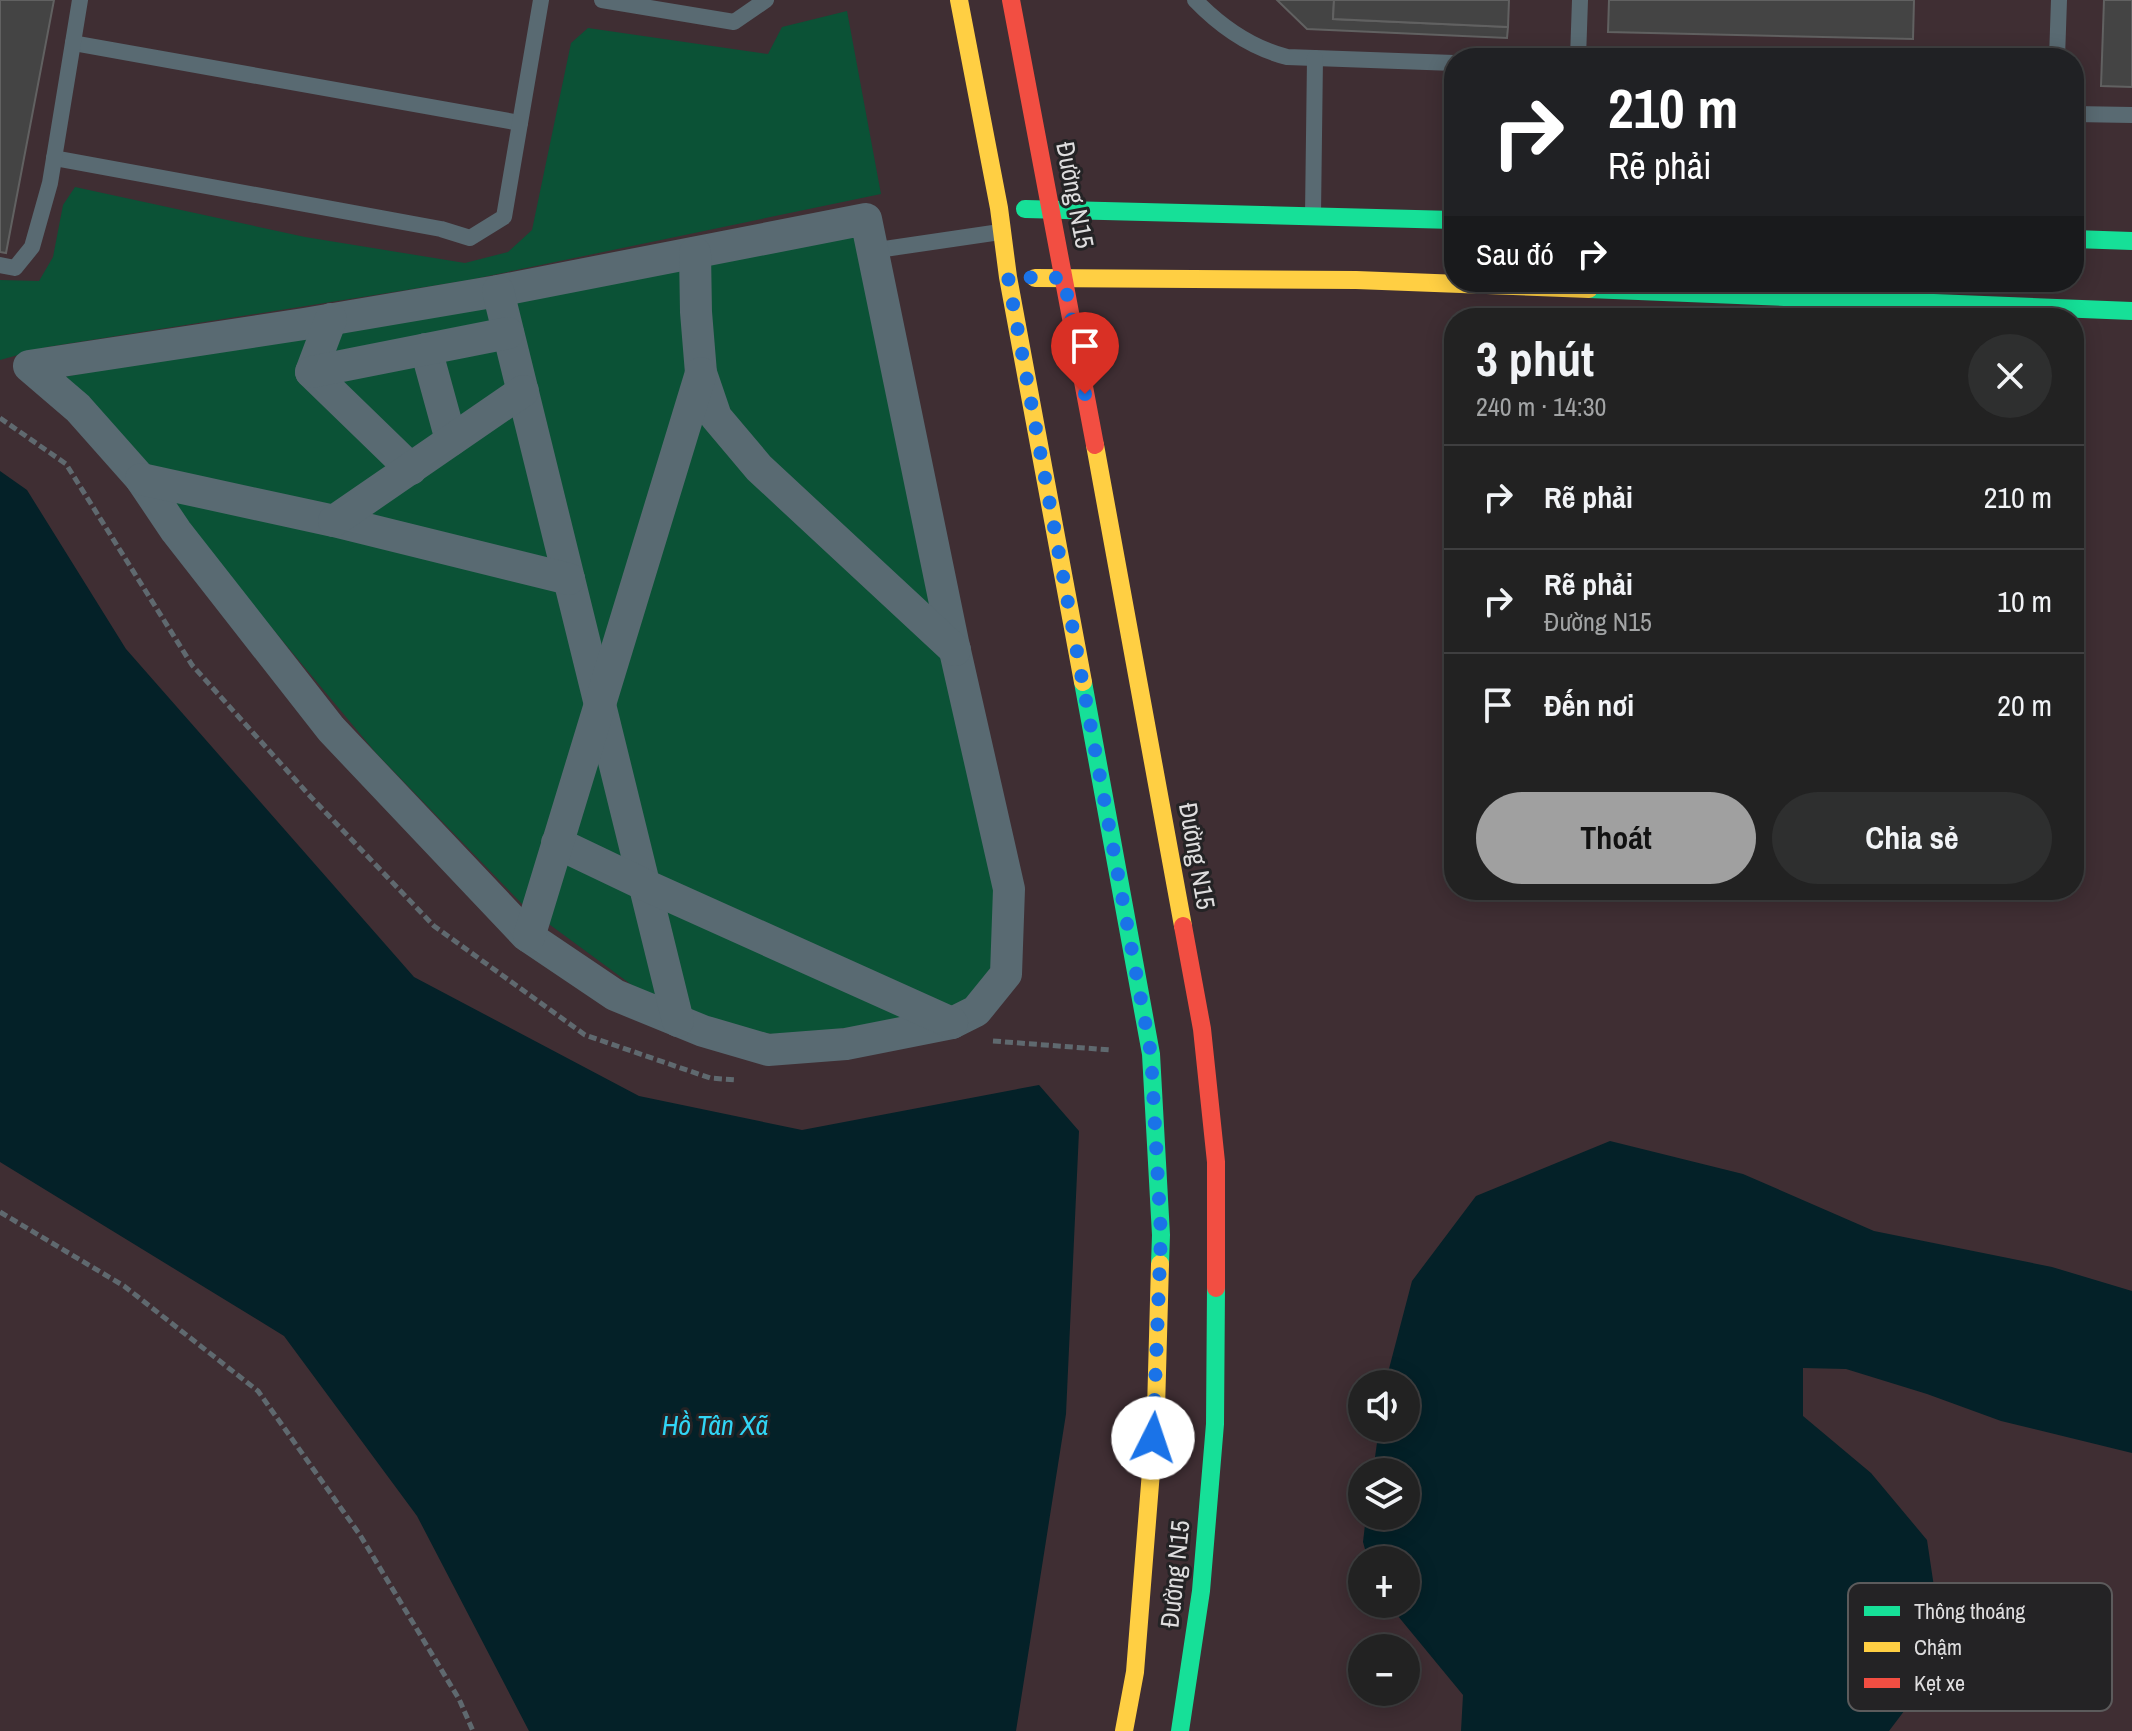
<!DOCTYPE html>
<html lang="vi">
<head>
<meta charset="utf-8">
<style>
  :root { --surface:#222; --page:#2e2f2f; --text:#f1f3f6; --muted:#a2a4a5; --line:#3f3f40; --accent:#a0a0a0 }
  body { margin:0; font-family:"Archivo Narrow",sans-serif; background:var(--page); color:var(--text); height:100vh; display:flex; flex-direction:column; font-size:30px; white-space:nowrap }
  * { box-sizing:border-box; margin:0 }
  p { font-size:26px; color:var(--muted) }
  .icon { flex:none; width:44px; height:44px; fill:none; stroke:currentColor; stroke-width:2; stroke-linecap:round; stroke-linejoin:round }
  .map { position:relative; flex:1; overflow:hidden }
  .details { position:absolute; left:1444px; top:308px; width:640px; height:592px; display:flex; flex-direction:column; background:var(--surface); border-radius:32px; box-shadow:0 4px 20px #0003,0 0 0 2px var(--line) }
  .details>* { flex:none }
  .banner { position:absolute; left:1444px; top:48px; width:640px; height:244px; border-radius:32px; box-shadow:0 4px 20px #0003,0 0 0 2px var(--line); background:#202124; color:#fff; overflow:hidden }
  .buttons { position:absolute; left:1348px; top:1370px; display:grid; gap:16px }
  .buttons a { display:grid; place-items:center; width:72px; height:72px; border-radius:50%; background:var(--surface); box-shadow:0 4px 20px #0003,0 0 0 2px var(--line); font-size:40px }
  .pin { position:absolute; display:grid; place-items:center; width:68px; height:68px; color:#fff; margin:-82px -34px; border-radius:50% 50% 50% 0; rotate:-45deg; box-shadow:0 0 8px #0007 }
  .pin .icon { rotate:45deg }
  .me { position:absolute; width:88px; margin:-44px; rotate:4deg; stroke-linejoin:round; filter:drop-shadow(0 0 6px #0008) }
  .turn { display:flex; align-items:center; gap:28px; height:168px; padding:0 32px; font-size:36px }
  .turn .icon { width:104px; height:104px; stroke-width:2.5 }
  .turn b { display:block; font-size:56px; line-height:68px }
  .then { display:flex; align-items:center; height:76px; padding:0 32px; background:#0003; gap:16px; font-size:30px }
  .round { display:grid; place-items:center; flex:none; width:84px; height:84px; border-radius:42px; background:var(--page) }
  .head { display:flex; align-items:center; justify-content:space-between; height:136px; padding:0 32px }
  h1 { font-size:48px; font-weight:700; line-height:60px }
  .cta { display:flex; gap:16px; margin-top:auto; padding:16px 32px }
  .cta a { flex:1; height:92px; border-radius:48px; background:var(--accent); color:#111; font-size:32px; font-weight:700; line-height:92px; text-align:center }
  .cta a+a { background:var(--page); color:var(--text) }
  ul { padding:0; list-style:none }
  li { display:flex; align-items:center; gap:24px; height:104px; padding:0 32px; border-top:2px solid var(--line) }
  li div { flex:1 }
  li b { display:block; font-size:30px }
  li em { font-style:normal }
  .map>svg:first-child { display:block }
  .industrial { fill:#3f2e33; fill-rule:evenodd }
  .green { fill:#0b5236 }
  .water { fill:#042128 }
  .building { fill:#444; stroke:#616161; stroke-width:2 }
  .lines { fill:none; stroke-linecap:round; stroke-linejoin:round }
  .path { stroke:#5f696f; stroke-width:5; stroke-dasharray:8 4; stroke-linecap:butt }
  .lane { stroke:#596a72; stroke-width:16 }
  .street { stroke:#596a72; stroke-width:32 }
  .fast { stroke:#16e098; stroke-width:18 }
  .slow { stroke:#ffcf43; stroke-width:18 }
  .jam { stroke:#f24e42; stroke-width:18 }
  .route { stroke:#1a73e8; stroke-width:14; stroke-dasharray:0 25.2 }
  .labels { text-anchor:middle; stroke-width:6; stroke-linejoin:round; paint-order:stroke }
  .street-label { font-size:26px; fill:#deddde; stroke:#242325 }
  .water-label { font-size:28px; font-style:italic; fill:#31d5f5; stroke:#242325 }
  .key { fill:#242325; stroke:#5c5b5c; stroke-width:2 }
  .key-label { font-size:22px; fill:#deddde }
</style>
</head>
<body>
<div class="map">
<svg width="2132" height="1731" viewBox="0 0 2132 1731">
  <rect width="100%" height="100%" fill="#2e2e2e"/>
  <path class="industrial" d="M0 0H2132V1731H0ZM1454 58H2074V282H1454ZM1454 318H2074V890H1454ZM1362 1384H1406V1428H1362ZM1362 1472H1406V1516H1362ZM1362 1560H1406V1604H1362ZM1362 1648H1406V1692H1362Z"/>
  <g class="green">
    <path d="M847 11 881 194 469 280 47 347 0 360V280L39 281 53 257 63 205 75 187 305 237 465 263 508 252 532 230 571 43 588 28 768 54 782 27Z"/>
    <path d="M855 235 998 908V961L961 1008 888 1024 778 1035 725 1027 644 994 523 905 376 753 63 377Z"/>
  </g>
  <g class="water">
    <path d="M0 471 27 490 126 649 414 977 639 1096 802 1130 1039 1085 1079 1131 1066 1414 1016 1731H529L417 1516 284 1336 0 1162Z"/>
    <path d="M1610 1141 1743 1174 1874 1231 2052 1267 2132 1291V1453L2001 1421 1927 1394 1846 1369 1803 1368V1416L1871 1473 1927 1540 1940 1627 1917 1694 1889 1731H1461L1463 1695 1388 1604H1406V1560H1368L1363 1542 1366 1516H1406V1472H1373L1379 1428H1406V1384H1385L1412 1281 1476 1196Z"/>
  </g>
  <g class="building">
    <path d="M0 0H54L6 253 0 252Z"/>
    <path d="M1277 0H1334L1333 19 1508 27 1507 38 1307 29Z"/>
    <path d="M1334 0H1509L1508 27 1333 19Z"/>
    <path d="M1609 0H1914L1913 39 1608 32Z"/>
    <path d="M2104 0H2132V87L2101 86Z"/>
  </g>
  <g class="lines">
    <g class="path">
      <path d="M0 418 66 464 192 665 310 796 434 926 585 1035 710 1078 737 1080"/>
      <path d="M993 1041 1111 1050"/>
      <path d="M0 1212 124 1286 258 1391 360 1535 459 1699 473 1731"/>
    </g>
    <g class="lane">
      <path d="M602 0 734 22 766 0"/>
      <path d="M1195 0C1220 26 1252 48 1287 57L1454 63"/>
      <path d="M73 43 520 123"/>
      <path d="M1578 58 1580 0"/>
      <path d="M2057 58 2059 0"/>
      <path d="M2074 114 2132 115"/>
      <path d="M54 158 441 229 470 238 504 217 541 0"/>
      <path d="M1313 214 1315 58"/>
      <path d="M871 251 1000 232"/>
      <path d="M0 265 15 268 32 247 50 183 80 0"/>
    </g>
    <g class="street">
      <path d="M866 219 953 642 1009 889 1006 974 976 1011 952 1023 846 1044 768 1050 703 1031 615 995 526 935 331 729 176 531 141 479 78 408 29 366 304 324 498 291Z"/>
      <path d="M695 253 696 312 701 373 716 417 759 468 955 650"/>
      <path d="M498 291 678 1021"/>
      <path d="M331 319 311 372 411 469"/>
      <path d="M426 349 451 440"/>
      <path d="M311 372 508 333"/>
      <path d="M141 479 334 521 569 579"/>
      <path d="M334 521 523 391"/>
      <path d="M557 843 645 885 952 1023"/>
      <path d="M529 937 701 373"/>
    </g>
    <g class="fast">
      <path d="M1025 209 1454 220"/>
      <path d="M2074 239 2132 241"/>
      <path d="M1589 289 2132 311"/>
      <path d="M1083 682 1151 1054 1161 1235 1160 1264"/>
      <path d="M1180 1731 1201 1591 1215 1424 1216 1288"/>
    </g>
    <g class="slow">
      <path d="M959 0 999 208 1008 277 1083 682"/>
      <path d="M1035 278 1356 280 1589 289"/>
      <path d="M1095 445 1183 926"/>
      <path d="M1124 1731 1135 1672 1156 1409 1160 1264"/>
    </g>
    <g class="jam">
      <path d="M1011 0 1095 445"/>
      <path d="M1183 926 1202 1029 1216 1162V1288"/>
    </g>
  </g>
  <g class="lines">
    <path class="route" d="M1085 394 1064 278 1008 277 1151 1054 1161 1235 1153 1438"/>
  </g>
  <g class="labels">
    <g class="street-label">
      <text transform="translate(1075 195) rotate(79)" y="9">Đường N15</text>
      <text transform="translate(1197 856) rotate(80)" y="9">Đường N15</text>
      <text transform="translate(1175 1574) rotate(-84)" y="9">Đường N15</text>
    </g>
    <g class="water-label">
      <text x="715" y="1435">Hồ Tân Xã</text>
    </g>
  </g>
  <rect x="1848" y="1583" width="264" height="128" rx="12" class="key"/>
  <rect x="1864" y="1606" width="36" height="10" fill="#16e098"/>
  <rect x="1864" y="1642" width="36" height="10" fill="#ffcf43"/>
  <rect x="1864" y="1678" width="36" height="10" fill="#f24e42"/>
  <g class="key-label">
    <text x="1914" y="1619">Thông thoáng</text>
    <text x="1914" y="1655">Chậm</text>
    <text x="1914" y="1691">Kẹt xe</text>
  </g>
</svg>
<div class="buttons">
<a><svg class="icon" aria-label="sound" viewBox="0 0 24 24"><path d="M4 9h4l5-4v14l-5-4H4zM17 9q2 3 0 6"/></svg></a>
<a><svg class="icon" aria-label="layers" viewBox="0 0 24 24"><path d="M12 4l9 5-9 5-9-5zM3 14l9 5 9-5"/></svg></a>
<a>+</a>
<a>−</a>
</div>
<div class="pin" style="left:1085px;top:394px;background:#d93025"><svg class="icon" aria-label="arrive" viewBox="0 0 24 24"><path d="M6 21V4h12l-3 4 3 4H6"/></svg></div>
<svg class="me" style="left:1153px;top:1438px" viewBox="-20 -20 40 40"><circle r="19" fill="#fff"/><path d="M0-13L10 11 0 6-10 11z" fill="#1a73e8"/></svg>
<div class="banner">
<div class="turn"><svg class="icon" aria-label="right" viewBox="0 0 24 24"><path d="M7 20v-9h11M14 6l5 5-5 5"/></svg><div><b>210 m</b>Rẽ phải</div></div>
<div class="then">Sau đó<svg class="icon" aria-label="right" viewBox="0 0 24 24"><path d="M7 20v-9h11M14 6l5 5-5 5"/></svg></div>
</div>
<section class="details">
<div class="head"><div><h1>3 phút</h1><p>240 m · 14:30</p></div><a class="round"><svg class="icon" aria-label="close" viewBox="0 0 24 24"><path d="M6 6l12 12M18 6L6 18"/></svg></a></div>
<ul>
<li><svg class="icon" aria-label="right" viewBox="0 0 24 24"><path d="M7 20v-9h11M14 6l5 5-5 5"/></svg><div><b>Rẽ phải</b></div><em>210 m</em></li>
<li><svg class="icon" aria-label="right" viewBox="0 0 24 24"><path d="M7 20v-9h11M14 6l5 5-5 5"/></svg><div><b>Rẽ phải</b><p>Đường N15</p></div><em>10 m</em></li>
<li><svg class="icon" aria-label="arrive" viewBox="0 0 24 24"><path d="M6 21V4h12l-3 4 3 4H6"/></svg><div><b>Đến nơi</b></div><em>20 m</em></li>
</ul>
<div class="cta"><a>Thoát</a><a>Chia sẻ</a></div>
</section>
</div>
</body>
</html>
